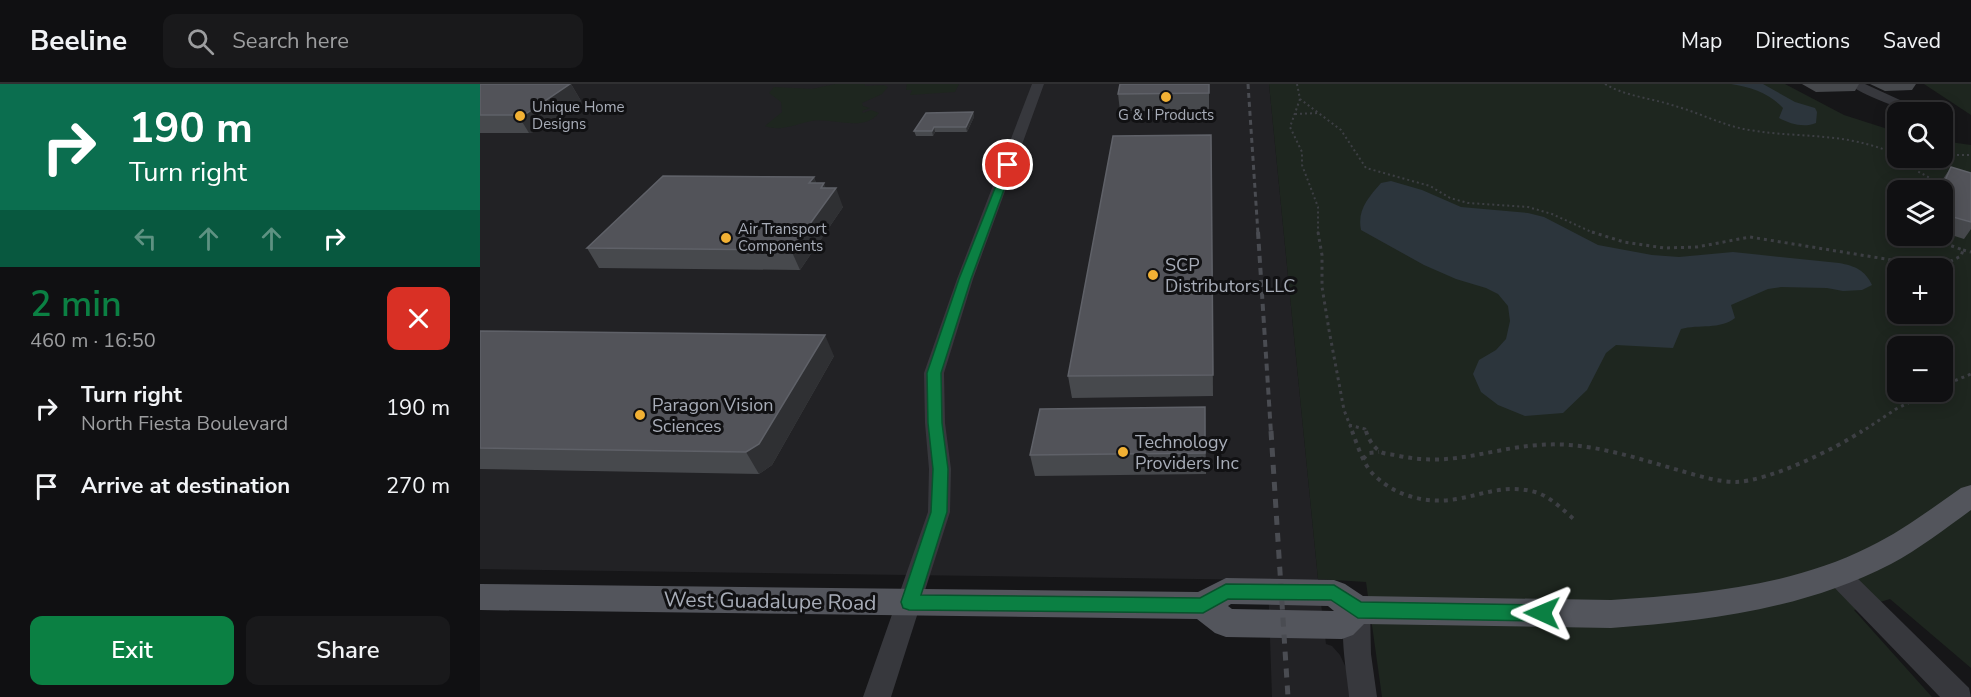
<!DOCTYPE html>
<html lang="en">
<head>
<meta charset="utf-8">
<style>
  :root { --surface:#101012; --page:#19191b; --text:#f1f3f6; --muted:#9c9d9f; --line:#303032; --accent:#0b8043 }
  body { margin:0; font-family:"Nunito Sans",sans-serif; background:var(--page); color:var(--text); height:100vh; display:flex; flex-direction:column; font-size:22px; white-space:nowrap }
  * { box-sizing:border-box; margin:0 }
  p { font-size:20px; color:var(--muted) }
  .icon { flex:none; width:33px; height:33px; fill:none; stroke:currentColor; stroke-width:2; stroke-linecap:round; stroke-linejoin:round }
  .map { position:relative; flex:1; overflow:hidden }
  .panel { display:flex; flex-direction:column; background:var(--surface); width:480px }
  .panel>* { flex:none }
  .hud { background:#0b6e4f; color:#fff; overflow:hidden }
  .tools { position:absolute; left:1407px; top:18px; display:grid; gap:12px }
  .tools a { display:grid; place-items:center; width:66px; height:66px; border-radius:12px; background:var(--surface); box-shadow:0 3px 15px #0003,0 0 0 2px var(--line); font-size:30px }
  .pin { position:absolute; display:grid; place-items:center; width:51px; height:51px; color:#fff; margin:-26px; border:3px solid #fff; border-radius:50%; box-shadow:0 2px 6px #0007 }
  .me { position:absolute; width:66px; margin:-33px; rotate:271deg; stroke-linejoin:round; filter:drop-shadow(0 0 4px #0008) }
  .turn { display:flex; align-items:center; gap:21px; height:126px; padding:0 30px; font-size:27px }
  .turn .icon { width:78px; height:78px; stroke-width:2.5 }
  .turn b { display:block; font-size:42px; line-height:51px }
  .lanes { display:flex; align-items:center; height:57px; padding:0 30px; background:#0003; justify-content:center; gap:30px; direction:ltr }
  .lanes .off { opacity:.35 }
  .round { display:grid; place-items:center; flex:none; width:63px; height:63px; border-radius:12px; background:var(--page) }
  .overview { display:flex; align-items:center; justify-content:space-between; height:102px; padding:0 30px }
  h1 { font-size:36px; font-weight:600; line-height:45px; color:var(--accent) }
  .action { display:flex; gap:12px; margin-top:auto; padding:12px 30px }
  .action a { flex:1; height:69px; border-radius:12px; background:var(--accent); color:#fff; font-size:24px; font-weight:600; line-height:69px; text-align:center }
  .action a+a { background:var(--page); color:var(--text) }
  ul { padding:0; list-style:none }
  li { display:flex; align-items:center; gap:18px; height:78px; padding:0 30px }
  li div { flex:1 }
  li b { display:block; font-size:22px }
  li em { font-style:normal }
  header { display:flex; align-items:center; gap:36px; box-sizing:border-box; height:84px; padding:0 30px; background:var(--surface); border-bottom:2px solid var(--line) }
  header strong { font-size:28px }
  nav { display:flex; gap:33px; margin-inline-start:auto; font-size:21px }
  .search { width:420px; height:54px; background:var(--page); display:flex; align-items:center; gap:15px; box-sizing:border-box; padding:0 21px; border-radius:12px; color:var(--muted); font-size:22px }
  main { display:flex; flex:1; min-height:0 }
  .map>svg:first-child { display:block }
  .built { fill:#222225 }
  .green { fill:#1e261f; fill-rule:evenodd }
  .water { fill:#2c353c }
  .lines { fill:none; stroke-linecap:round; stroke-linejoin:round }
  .path-far2 { stroke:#3d3f44; stroke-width:2; stroke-dasharray:2 3; stroke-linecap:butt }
  .path-far1 { stroke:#3d3f44; stroke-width:3; stroke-dasharray:3 4; stroke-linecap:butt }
  .path { stroke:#3d3f44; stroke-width:4; stroke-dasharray:4 5; stroke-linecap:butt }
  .minor { fill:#37383d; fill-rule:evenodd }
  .major { fill:#53555c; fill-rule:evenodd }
  .rail-far2 { stroke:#4a4c52; stroke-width:3; stroke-dasharray:5 4; stroke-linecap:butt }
  .rail-far1 { stroke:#4a4c52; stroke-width:4; stroke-dasharray:7 5; stroke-linecap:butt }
  .rail { stroke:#4a4c52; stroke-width:5; stroke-dasharray:9 8; stroke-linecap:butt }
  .wall { fill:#47494d }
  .shaded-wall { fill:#2f3033 }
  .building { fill:#525359; stroke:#5f6168; stroke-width:1.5 }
  .route { fill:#0b8043; stroke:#07532c; stroke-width:1.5 }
  .poi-dot { fill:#f2b134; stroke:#111113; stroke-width:2 }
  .labels { text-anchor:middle; stroke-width:6; stroke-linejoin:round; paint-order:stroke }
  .far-poi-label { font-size:15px; fill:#a8adb8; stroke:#111113; text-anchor:start }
  .poi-label { font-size:18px; fill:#a8adb8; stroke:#111113; text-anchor:start }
  .near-street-label { font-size:21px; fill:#a8adb8; stroke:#111113 }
</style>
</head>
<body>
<header>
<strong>Beeline</strong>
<div class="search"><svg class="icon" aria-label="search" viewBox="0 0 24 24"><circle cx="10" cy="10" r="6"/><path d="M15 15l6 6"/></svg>Search here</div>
<nav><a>Map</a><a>Directions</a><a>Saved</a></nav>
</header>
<main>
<section class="panel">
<div class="hud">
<div class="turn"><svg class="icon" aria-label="right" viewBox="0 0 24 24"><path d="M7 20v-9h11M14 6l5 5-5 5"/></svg><div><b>190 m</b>Turn right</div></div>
<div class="lanes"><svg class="icon off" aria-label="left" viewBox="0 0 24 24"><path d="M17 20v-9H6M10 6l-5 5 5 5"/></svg><svg class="icon off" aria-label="ahead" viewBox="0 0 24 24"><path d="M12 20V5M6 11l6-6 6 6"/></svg><svg class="icon off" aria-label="ahead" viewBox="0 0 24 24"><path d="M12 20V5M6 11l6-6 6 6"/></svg><svg class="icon" aria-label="right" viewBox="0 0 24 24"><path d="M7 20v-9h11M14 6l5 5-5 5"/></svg></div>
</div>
<div class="overview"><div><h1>2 min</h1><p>460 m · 16:50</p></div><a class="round" style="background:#d93025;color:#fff"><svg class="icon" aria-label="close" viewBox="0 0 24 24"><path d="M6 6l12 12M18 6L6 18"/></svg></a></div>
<ul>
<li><svg class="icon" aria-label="right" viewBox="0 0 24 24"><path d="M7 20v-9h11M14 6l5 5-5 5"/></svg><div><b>Turn right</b><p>North Fiesta Boulevard</p></div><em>190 m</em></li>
<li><svg class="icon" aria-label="arrive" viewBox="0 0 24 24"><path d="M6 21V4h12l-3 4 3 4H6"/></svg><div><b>Arrive at destination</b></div><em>270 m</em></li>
</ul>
<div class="action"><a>Exit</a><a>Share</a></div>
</section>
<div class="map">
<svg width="1491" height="613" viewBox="0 0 1491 613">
  <rect width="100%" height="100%" fill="#161618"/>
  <path class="built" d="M0 0H789L838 495 846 560 852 562 860 571 867 586 869 613H792L788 496 0 485Z"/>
  <g class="green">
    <path d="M355 0H385V2L404 1 408 3 402 10 382 19 383 22 390 24 382 27 383 29 391 26 399 29C383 49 352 33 331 37 316 40 301 48 285 42L302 28 301 18 289 9 294 3 332 5Z"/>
    <path d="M427 0H479L475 8 430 11 432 6H426Z"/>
    <path d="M789 0H1305L1364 31 1417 48 1418 74H1462L1463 57 1491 61V584L1410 515 1374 526 1452 613H902L886 498 838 495ZM1418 106H1462V152H1418ZM1418 184H1462V230H1418ZM1418 262H1462V308H1418Z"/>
    <path d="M1444 0H1491V31Z"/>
  </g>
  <g class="water">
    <path d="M1251 0H1283L1315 18 1335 24 1337 28 1336 39C1324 44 1310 40 1299 34L1303 24C1289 9 1271 3 1251 0Z"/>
    <path d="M911 97 942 106 981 123 1048 129 1064 133 1118 161 1172 171 1199 173 1253 168 1359 179C1375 182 1385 186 1392 201L1382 206 1363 207 1347 204 1301 203 1288 205 1251 221 1255 234C1240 246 1219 240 1201 245L1193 264 1136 261 1126 269 1107 306 1083 329 1045 332 1018 321 1001 308 993 290 999 276 1016 266 1026 255 1030 237 1028 222 1018 210 1006 204 976 195 944 181 881 146C877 126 888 114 901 99Z"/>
  </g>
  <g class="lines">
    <g class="path-far2">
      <path d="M817 0 820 15 861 46 886 84 950 102 970 114 988 119 1048 123 1072 130 1116 150"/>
      <path d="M1125 0C1147 13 1172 14 1195 22 1220 29 1244 42 1269 46 1325 55 1363 47 1418 71"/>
      <path d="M820 15 810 43 822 68V81L838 123V150"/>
      <path d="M815 30 840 29"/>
      <path d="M1462 71H1491"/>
      <path d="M1421 74C1433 81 1444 81 1457 74"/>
      <path d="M1432 80 1437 87 1454 96 1449 106"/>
    </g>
    <g class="path-far1">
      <path d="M838 148 842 171V203L849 246 864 326 873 349"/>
      <path d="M1112 148 1144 158 1184 164 1217 163 1270 153 1449 182 1467 179 1481 172 1483 166 1444 152"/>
      <path d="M1483 166 1491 168"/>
      <path d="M1462 302 1491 290"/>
      <path d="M869 341 885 345 886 349"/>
      <path d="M1380 349 1416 325 1450 308"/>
    </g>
    <g class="path">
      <path d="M872 347C878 362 883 381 895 392 917 413 948 420 977 415 1005 410 1025 400 1055 408 1070 412 1084 427 1096 437"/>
      <path d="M886 347C888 354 892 361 898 366 902 370 909 370 915 371 970 384 1006 365 1059 361 1106 357 1153 373 1198 386 1216 391 1237 398 1256 398 1289 397 1355 365 1382 347"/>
      <path d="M883 375 889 369 899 368"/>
    </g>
    <g class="minor">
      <path d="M552 0H564L493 195 464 289 465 339 471 385 470 428 411 613H383L448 428 449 385 445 339 444 289 477 195Z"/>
      <path d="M1369 0H1385L1420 16 1452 22 1454 25C1442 36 1381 11 1369 0Z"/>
      <path d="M1358 481 1367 484 1489 604 1491 613H1460L1349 498 1346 491 1349 484Z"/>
      <path d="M877 515 886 518 890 526 891 570 897 613H869C867 588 857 541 868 518Z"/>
    </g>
    <path class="major" d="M1491 401V426C1465 445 1439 465 1411 480 1324 525 1227 537 1131 544L884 540 873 551 862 555 746 553 735 549 717 535 0 526V500L718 508 746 494 854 496 865 500 883 512 1131 516C1219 510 1309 503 1389 463 1422 447 1451 425 1481 404ZM751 520 848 522 854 527 752 525 748 522Z"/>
    <path class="rail-far2" d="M768 0 778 150"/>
    <path class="rail-far1" d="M778 148 791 349"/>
    <path class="rail" d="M791 347 808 613"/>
  </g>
  <g class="wall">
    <path d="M0 0H91L101 17 58 47 49 49H0Z"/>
    <path d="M729 0V27H640L638 10Z"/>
    <path d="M1322 0H1379L1375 7 1336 8Z"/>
    <path d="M1390 0H1436L1432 6 1405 7Z"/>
    <path d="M493 28 494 33 487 48H455L453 52H436L434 47Z"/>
    <path d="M731 51 733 312 592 314 588 292Z"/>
    <path d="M1471 83 1491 89V145L1484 155 1462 148V106H1457L1461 98Z"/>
    <path d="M334 93 336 99 346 104 363 123 320 186 119 184 107 164Z"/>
    <path d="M0 247 354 272 292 381 279 390 0 385Z"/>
    <path d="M725 323 726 390 555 392 550 371Z"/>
  </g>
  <g class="shaded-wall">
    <path d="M90 0H91L101 17 58 47 49 49 38 31Z"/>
    <path d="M493 28 494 33 487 48 486 43Z"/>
    <path d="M454 43 455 48 453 52 452 47Z"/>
    <path d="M334 93 341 113 329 99Z"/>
    <path d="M344 99 349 113 356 104 363 123 320 186 311 166 341 104Z"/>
    <path d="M345 251 354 272 292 381 279 390 266 368Z"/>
  </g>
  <g class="building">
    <path d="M0 0H90L47 29 38 31H0Z"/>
    <path d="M640 0H729V9L638 10Z"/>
    <path d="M493 28 486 43H454L452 47H434L446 29Z"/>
    <path d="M731 51 733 291 588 292 633 52Z"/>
    <path d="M1471 83 1491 89V138L1462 130V115L1468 102 1463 101Z"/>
    <path d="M183 92 334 93 329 99H344L341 104H356L311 166 107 164Z"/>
    <path d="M0 247 345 251 279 360 266 368 0 364Z"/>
    <path d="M725 323V369L550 371 560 325Z"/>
  </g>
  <path class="route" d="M525 79 533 81 491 195 461 289 462 339 468 385 467 428 441 511 720 514 746 500 854 501 881 518 1062 521 1068 523 1071 529 1068 534 1062 537 878 534 851 516 748 515 723 529 429 526 423 524 421 518 451 428 453 385 448 339 447 289 479 195Z"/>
  <g class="poi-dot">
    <circle cx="686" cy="13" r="6"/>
    <circle cx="40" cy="32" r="6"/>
    <circle cx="246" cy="154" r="6"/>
    <circle cx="673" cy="191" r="6"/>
    <circle cx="160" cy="331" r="6"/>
    <circle cx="643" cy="368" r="6"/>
  </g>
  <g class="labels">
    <g class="far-poi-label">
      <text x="52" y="28">Unique Home<tspan x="52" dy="17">Designs</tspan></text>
      <text x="686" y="36" text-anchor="middle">G &amp; I Products</text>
      <text x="258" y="150">Air Transport<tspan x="258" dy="17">Components</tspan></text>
    </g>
    <g class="poi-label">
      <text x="685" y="187">SCP<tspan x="685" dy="21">Distributors LLC</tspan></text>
      <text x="172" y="327">Paragon Vision<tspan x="172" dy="21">Sciences</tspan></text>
      <text x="655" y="364">Technology<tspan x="655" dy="21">Providers Inc</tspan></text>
    </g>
    <g class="near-street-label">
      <text transform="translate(290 517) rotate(1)" y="7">West Guadalupe Road</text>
    </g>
  </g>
</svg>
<div class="tools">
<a><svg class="icon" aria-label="search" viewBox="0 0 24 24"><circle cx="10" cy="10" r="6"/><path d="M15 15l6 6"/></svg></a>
<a><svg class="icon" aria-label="layers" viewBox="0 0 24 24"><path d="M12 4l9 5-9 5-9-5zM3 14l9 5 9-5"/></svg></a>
<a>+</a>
<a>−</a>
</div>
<div class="pin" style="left:528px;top:81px;background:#d93025"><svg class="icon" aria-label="arrive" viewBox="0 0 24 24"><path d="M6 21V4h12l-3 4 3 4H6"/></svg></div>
<svg class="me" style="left:1062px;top:529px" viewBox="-20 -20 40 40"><path d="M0-17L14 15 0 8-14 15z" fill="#0b8043" stroke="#fff" stroke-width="4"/></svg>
</div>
</main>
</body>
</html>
